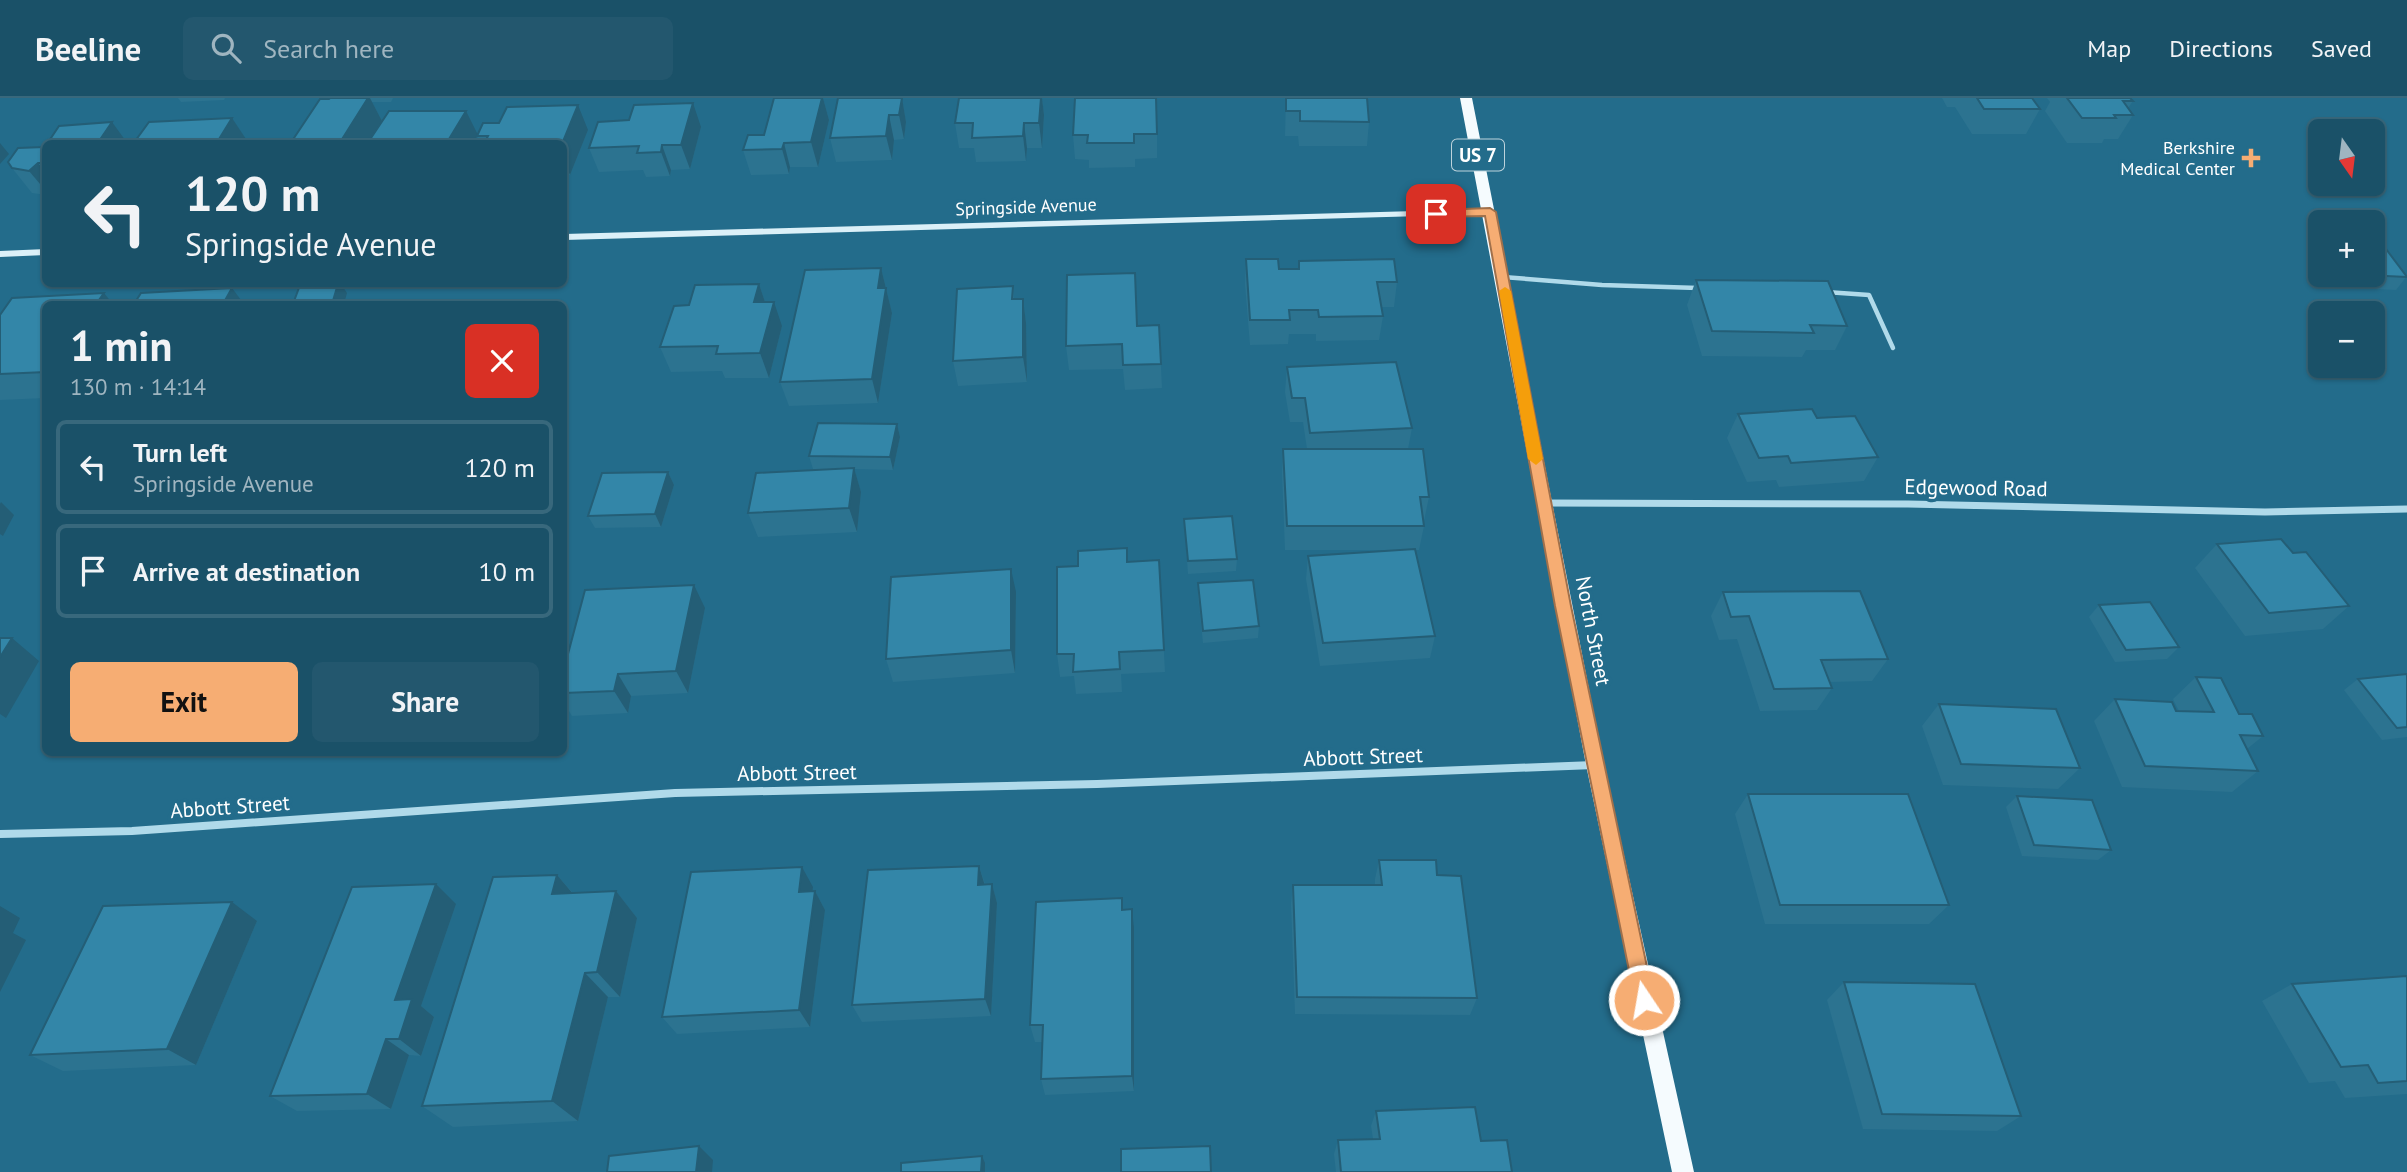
<!DOCTYPE html>
<html lang="en">
<head>
<meta charset="utf-8">
<style>
  :root { --surface:#1a5168; --page:#23576e; --text:#f1f3f6; --muted:#9fb5c0; --line:#38687c; --accent:#f6ad73 }
  body { margin:0; font-family:"PT Sans",sans-serif; background:var(--page); color:var(--text); height:100vh; display:flex; flex-direction:column; font-size:26px; white-space:nowrap }
  * { box-sizing:border-box; margin:0 }
  p { font-size:23px; color:var(--muted) }
  .icon { flex:none; width:38px; height:38px; fill:none; stroke:currentColor; stroke-width:2; stroke-linecap:round; stroke-linejoin:round }
  .map { position:relative; flex:1; overflow:hidden }
  .side { position:absolute; left:42px; top:203px; width:525px; height:455px; display:flex; flex-direction:column; background:var(--surface); border-radius:10px; box-shadow:0 2px 5px #0004,0 0 0 2px var(--line) }
  .side>* { flex:none }
  .guide { position:absolute; left:42px; top:42px; width:525px; height:147px; border-radius:10px; box-shadow:0 2px 5px #0004,0 0 0 2px var(--line); background:#1a5168; color:var(--text); overflow:hidden }
  .needle { width:46px; rotate:166deg }
  .controls { position:absolute; left:2308px; top:21px; display:grid; gap:14px }
  .controls a { display:grid; place-items:center; width:77px; height:77px; border-radius:10px; background:var(--surface); box-shadow:0 2px 5px #0004,0 0 0 2px var(--line); font-size:35px }
  .pin { position:absolute; display:grid; place-items:center; width:60px; height:60px; color:#fff; margin:-30px; border-radius:14px; box-shadow:0 4px 10px #0006 }
  .me { position:absolute; width:77px; margin:-38px; rotate:348deg; stroke-linejoin:round; filter:drop-shadow(0 0 5px #0008) }
  .turn { display:flex; align-items:center; gap:24px; height:147px; padding:0 28px; font-size:32px }
  .turn .icon { width:91px; height:91px; stroke-width:2.5 }
  .turn b { display:block; font-size:49px; line-height:60px }
  .round { display:grid; place-items:center; flex:none; width:74px; height:74px; border-radius:10px; background:var(--page) }
  .summary { display:flex; align-items:center; justify-content:space-between; height:119px; padding:0 28px }
  h1 { font-size:42px; font-weight:700; line-height:52px }
  .cta { display:flex; gap:14px; margin-top:auto; padding:14px 28px }
  .cta a { flex:1; height:80px; border-radius:10px; background:var(--accent); color:#111; font-size:28px; font-weight:700; line-height:80px; text-align:center }
  .cta a+a { background:var(--page); color:var(--text) }
  ul { padding:0; list-style:none }
  li { display:flex; align-items:center; gap:21px; height:94px; margin:0 14px 10px; padding:0 14px; border:4px solid var(--line); border-radius:10px }
  li div { flex:1 }
  li b { display:block; font-size:26px }
  li em { font-style:normal }
  header { display:flex; align-items:center; gap:42px; box-sizing:border-box; height:98px; padding:0 35px; background:var(--surface); border-bottom:2px solid var(--line) }
  header strong { font-size:33px }
  nav { display:flex; gap:38px; margin-inline-start:auto; font-size:24px }
  .search { width:490px; height:63px; background:var(--page); display:flex; align-items:center; gap:18px; box-sizing:border-box; padding:0 24px; border-radius:10px; color:var(--muted); font-size:26px }
  .map>svg:first-child { display:block }
  .lines { fill:none; stroke-linecap:round; stroke-linejoin:round }
  .lane { stroke:#b0daea; stroke-width:4.5 }
  .street-far1 { stroke:#b0daea; stroke-width:7 }
  .street { stroke:#b0daea; stroke-width:8 }
  .secondary { fill:#dbf0f8; fill-rule:evenodd }
  .primary { fill:#f5fbfe; fill-rule:evenodd }
  .wall { fill:#2c7390 }
  .shaded-wall { fill:#245e76 }
  .building { fill:#3386a8; stroke:#245e76; stroke-width:2 }
  .route { fill:#f6ad73; stroke:#a0704b; stroke-width:2 }
  .slow { fill:#f59e0b }
  .poi-dot { fill:#f6ad73; stroke:#236c8b; stroke-width:2.5 }
  .labels { text-anchor:middle; stroke-width:7; stroke-linejoin:round; paint-order:stroke }
  .far-poi-label { font-size:18px; fill:#fff; stroke:#236c8b; text-anchor:end }
  .far-street-label { font-size:18px; fill:#fff; stroke:#236c8b }
  .shield { fill:#236c8b; stroke:#bdd3dc; stroke-width:2 }
  .shield-label { font-size:19px; font-weight:bold; fill:#fff }
  .street-label { font-size:21px; fill:#fff; stroke:#236c8b }
</style>
</head>
<body>
<header>
<strong>Beeline</strong>
<div class="search"><svg class="icon" aria-label="search" viewBox="0 0 24 24"><circle cx="10" cy="10" r="6"/><path d="M15 15l6 6"/></svg>Search here</div>
<nav><a>Map</a><a>Directions</a><a>Saved</a></nav>
</header>
<div class="map">
<svg width="2407" height="1074" viewBox="0 0 2407 1074">
  <rect width="100%" height="100%" fill="#236c8b"/>
  <g class="lines">
    <g class="lane">
      <path d="M1503 179 1602 187 1698 190"/>
      <path d="M1826 194 1869 197 1893 250"/>
    </g>
    <path class="street-far1" d="M1544 405 1908 406 2265 414 2407 411"/>
    <path class="street" d="M0 736 132 733 675 695 1097 686 1594 667"/>
    <g class="secondary">
      <path d="M1490 111 1495 114 1494 116 564 142V136Z"/>
      <path d="M46 151V157L0 159V153Z"/>
    </g>
    <path class="primary" d="M1460 0H1472L1604 667 1694 1074H1672L1586 667Z"/>
  </g>
  <g class="wall">
    <path d="M178 0H225L224 2 181 4Z"/>
    <path d="M330 0H393L391 4H372L382 23 478 37 588 32 570 77H564V46H481L477 38 473 46H290Z"/>
    <path d="M774 0H823L829 22 818 69H790L789 76 751 77 743 52 764 37Z"/>
    <path d="M902 0 906 24 904 41 894 42 892 62 836 64 830 40Z"/>
    <path d="M959 0H1042L1044 17 1042 50H1027L1026 63 976 64 974 50H959L955 25Z"/>
    <path d="M1157 0V60L1135 61V69L1089 70V62L1075 61 1073 37Z"/>
    <path d="M1286 0 1369 24 1367 48H1299L1298 38H1285Z"/>
    <path d="M1942 0H2032L2040 11 2026 36H1972L1955 9H1947Z"/>
    <path d="M2047 0H2130L2133 3 2128 10 2133 17 2118 41H2104L2102 45H2067L2045 13 2050 4Z"/>
    <path d="M701 29 690 71 671 72 670 78 646 79 643 72 599 74 589 50Z"/>
    <path d="M46 47V97L32 95 12 70Z"/>
    <path d="M1246 161 1279 171H1298L1299 163 1397 184 1394 209H1381L1383 218 1379 242 1316 243V236H1289L1288 246 1250 247 1245 186Z"/>
    <path d="M881 170 892 215 878 305 789 308 780 284Z"/>
    <path d="M2344 177H2373L2407 178 2396 192 2354 190Z"/>
    <path d="M1696 182 1847 228 1835 252H1806L1802 259 1702 258 1687 207Z"/>
    <path d="M759 186 765 204 782 228 769 280H725L722 273 671 274 660 249 689 207Z"/>
    <path d="M1013 188 1014 201H1023L1026 225 1027 284 958 288 953 263Z"/>
    <path d="M46 206V300L0 302V217Z"/>
    <path d="M1159 227 1162 290 1125 292 1123 271 1069 272 1066 248 1138 228Z"/>
    <path d="M1287 269 1412 330 1408 351 1429 399 1424 423H1423L1424 428 1419 452H1415L1435 538 1430 560 1320 568 1306 481 1308 458 1410 452H1285L1282 375 1283 351H1307L1303 324H1290L1285 294Z"/>
    <path d="M1738 316 1817 320 1878 359 1864 383 1779 389 1776 382 1747 384 1727 340Z"/>
    <path d="M897 326 900 339 893 372 854 371 861 394 857 434 758 439 748 415 841 371H813L809 358Z"/>
    <path d="M668 374 674 387 661 429 595 430 588 418Z"/>
    <path d="M1184 421 1237 461 1236 473 1188 476Z"/>
    <path d="M2217 446 2293 455 2349 508 2323 531 2245 538 2195 470Z"/>
    <path d="M1127 450 1128 464 1159 462 1165 574 1121 576 1122 594 1076 596 1074 578 1060 579 1057 556 1078 468Z"/>
    <path d="M1198 485 1259 528 1258 540 1203 545 1198 498Z"/>
    <path d="M1016 494 1015 575 893 584 886 561Z"/>
    <path d="M1723 494 1888 561 1872 583 1830 584 1832 590 1817 612 1760 613 1737 541 1719 542 1711 518Z"/>
    <path d="M2099 507 2179 549 2167 561 2115 564 2089 519Z"/>
    <path d="M705 510 688 595 631 598 628 615 572 618 564 605V571Z"/>
    <path d="M2407 576V639L2382 642 2344 592 2358 581Z"/>
    <path d="M2196 579 2263 638 2247 651 2258 673 2232 694 2122 689 2094 623 2115 601 2179 613 2173 601Z"/>
    <path d="M1939 606 2080 670 2058 691 1943 687 1922 628Z"/>
    <path d="M1748 696 1949 807 1929 826H1765L1735 716Z"/>
    <path d="M2017 698 2111 752 2098 762 2022 758 2006 709Z"/>
    <path d="M1379 762 1437 777 1477 900 1470 917 1295 916 1291 806 1293 787H1375V781Z"/>
    <path d="M979 768 985 786H992L997 805 991 918 862 924 852 907Z"/>
    <path d="M557 777 573 795 616 793 637 820 620 899H608L578 1023 453 1029 422 1008Z"/>
    <path d="M813 789 812 793H815L825 812 810 929 677 936 662 919Z"/>
    <path d="M1122 800 1123 812 1134 830V993L1045 997 1041 981 1043 944H1035L1030 927Z"/>
    <path d="M456 806 421 908 434 919 421 958 409 957 391 1011 297 1013 270 998Z"/>
    <path d="M257 823 196 967 63 973 30 957Z"/>
    <path d="M2407 878V996L2345 1000 2335 983 2309 985 2262 903 2292 886Z"/>
    <path d="M1844 884 2021 1018 1997 1033 1863 1031 1827 902Z"/>
    <path d="M1376 1013 1481 1043 1512 1074H1336L1334 1056 1338 1042 1373 1041 1371 1028Z"/>
  </g>
  <g class="shaded-wall">
    <path d="M368 0H370L382 23 368 46H339Z"/>
    <path d="M822 0H823L829 22 818 69 811 44Z"/>
    <path d="M902 0 906 24 904 41 899 17Z"/>
    <path d="M1041 0H1042L1044 17 1042 50 1039 25Z"/>
    <path d="M693 5 701 29 690 71 681 47Z"/>
    <path d="M578 7 588 32 570 77 564 62V46H562Z"/>
    <path d="M466 13 478 37 473 46H446Z"/>
    <path d="M889 17 894 42 892 62 886 38Z"/>
    <path d="M232 20 248 44 247 46H216Z"/>
    <path d="M112 24 128 46H97Z"/>
    <path d="M1024 25 1027 50 1026 63 1023 38Z"/>
    <path d="M0 45 9 56 0 66Z"/>
    <path d="M784 45 790 69 789 76 782 51Z"/>
    <path d="M662 47 671 72 670 78 661 54Z"/>
    <path d="M38 65 46 75V93L29 73Z"/>
    <path d="M881 170 892 215 878 305 872 281 878 190Z"/>
    <path d="M338 186H341L347 195 344 206H332Z"/>
    <path d="M759 186 767 210 754 204Z"/>
    <path d="M232 190 244 206H223Z"/>
    <path d="M104 195 113 206H96Z"/>
    <path d="M1023 201 1026 225 1027 284 1023 259Z"/>
    <path d="M774 204 782 228 769 280 760 255Z"/>
    <path d="M897 326 900 339 893 372 890 359Z"/>
    <path d="M854 370 861 394 857 434 849 410Z"/>
    <path d="M668 374 674 387 661 429 655 416Z"/>
    <path d="M1 404 14 417 3 438 0 436V406Z"/>
    <path d="M1011 471 1016 494 1015 575 1011 552Z"/>
    <path d="M694 487 705 510 688 595 676 573Z"/>
    <path d="M12 540 39 563 6 620 0 616V559Z"/>
    <path d="M618 576 631 598 628 615 614 593Z"/>
    <path d="M979 768 985 788 978 787Z"/>
    <path d="M802 769 813 789 810 813 799 794Z"/>
    <path d="M557 777 580 804 552 796Z"/>
    <path d="M436 786 456 806 421 908 434 919 421 958 399 941 395 902Z"/>
    <path d="M992 786 997 805 991 918 985 901Z"/>
    <path d="M616 793 637 820 620 899 597 874Z"/>
    <path d="M815 793 825 812 810 929 799 912Z"/>
    <path d="M232 804 257 823 196 967 167 951Z"/>
    <path d="M0 808 20 820 13 835 26 842 0 894Z"/>
    <path d="M1132 811 1134 830V993L1132 978Z"/>
    <path d="M585 875 608 899 578 1023 552 1003Z"/>
    <path d="M386 941 409 957 391 1011 367 996Z"/>
    <path d="M699 1048 713 1062 712 1074H696Z"/>
    <path d="M982 1058 985 1065V1074H981Z"/>
  </g>
  <g class="building">
    <path d="M330 0H368L339 46H290L320 1H329Z"/>
    <path d="M774 0H822L811 44 784 45 782 51 743 52 748 37H764Z"/>
    <path d="M838 0H902L899 17H889L886 38 830 40Z"/>
    <path d="M959 0H1041L1039 25H1024L1023 38 972 40 973 25H955Z"/>
    <path d="M1075 0H1156L1157 36H1134V45H1087L1088 37H1073Z"/>
    <path d="M1286 0H1367L1369 24 1300 23V13H1286Z"/>
    <path d="M1977 0H2032L2040 11H1984Z"/>
    <path d="M2067 0H2130L2133 3H2123L2133 17H2114L2116 20H2082Z"/>
    <path d="M693 5 681 47H662L661 54 637 55 639 48 589 50 598 24 629 22 634 7Z"/>
    <path d="M578 7 562 46H484L488 38H477L483 25H499L507 9Z"/>
    <path d="M389 13H466L446 46H367Z"/>
    <path d="M232 20 216 46H133L149 24Z"/>
    <path d="M112 24 97 46H47L59 28Z"/>
    <path d="M46 47V65H38L29 73 12 70 8 64 18 50 44 49Z"/>
    <path d="M2373 151H2386L2407 179 2365 177H2373Z"/>
    <path d="M1246 161H1278L1279 171H1299V163L1394 161 1397 184H1377L1383 218 1319 219 1318 212H1289L1290 222H1250Z"/>
    <path d="M881 170 878 190H886L872 281 780 284 805 172Z"/>
    <path d="M1135 175 1137 228 1159 227 1161 266 1123 267 1122 246 1066 248 1067 177Z"/>
    <path d="M1696 182 1828 183 1847 228 1810 227 1814 235 1712 233Z"/>
    <path d="M309 186H338L332 206H293L300 187Z"/>
    <path d="M759 186 754 204H774L760 255 716 256 718 248 660 249 674 208 689 207 695 187Z"/>
    <path d="M1013 188 1012 201H1023V259L953 263 957 191Z"/>
    <path d="M232 190 223 206H134L141 195Z"/>
    <path d="M104 195 96 206H46V274L0 276V217L12 200Z"/>
    <path d="M1396 264 1412 330 1310 335 1305 300H1292L1287 269Z"/>
    <path d="M1812 311 1817 320 1855 318 1878 359 1791 365 1788 358 1759 360 1738 316Z"/>
    <path d="M818 325 897 326 890 359 809 358Z"/>
    <path d="M1283 351H1423L1429 399H1420L1424 428H1287Z"/>
    <path d="M854 370 849 410 748 415 756 375Z"/>
    <path d="M668 374 655 416 588 418 602 375Z"/>
    <path d="M1232 418 1237 461 1188 463 1184 421Z"/>
    <path d="M2281 441 2293 455 2306 454 2349 508 2269 515 2217 446Z"/>
    <path d="M1127 450V464L1159 462 1164 552 1119 554 1120 571 1073 574 1074 556H1057V469L1078 468V453Z"/>
    <path d="M1415 451 1435 538 1323 545 1308 458Z"/>
    <path d="M1011 471V552L886 561 891 479Z"/>
    <path d="M1253 482 1259 528 1203 533 1198 485Z"/>
    <path d="M694 487 676 573 618 576 614 593 564 595V571L585 492Z"/>
    <path d="M1860 493 1888 561 1821 562 1832 590 1774 591 1749 518 1731 519 1723 494Z"/>
    <path d="M2150 504 2179 549 2126 552 2099 507Z"/>
    <path d="M0 540H12L0 559Z"/>
    <path d="M2407 576V629L2397 630 2358 581Z"/>
    <path d="M2196 579 2221 580 2239 616H2252L2263 638 2240 637 2258 673 2145 668 2115 601 2172 604 2176 613 2214 614Z"/>
    <path d="M1939 606 2056 611 2080 670 1961 666Z"/>
    <path d="M1748 696H1908L1949 807H1780Z"/>
    <path d="M2017 698 2092 702 2111 752 2034 747Z"/>
    <path d="M1379 762H1436L1437 777 1461 778 1477 900 1297 899 1293 787H1382Z"/>
    <path d="M979 768 978 787 992 786 985 901 852 907 868 772Z"/>
    <path d="M802 769 799 794 815 793 799 912 662 919 691 774Z"/>
    <path d="M557 777 552 796 616 793 597 874 585 875 552 1003 422 1008 493 779Z"/>
    <path d="M436 786 395 902 412 901 399 941H386L367 996 270 998 352 789Z"/>
    <path d="M1122 800V812L1132 811V978L1041 981 1043 927H1030L1036 804Z"/>
    <path d="M232 804 167 951 30 957 103 808Z"/>
    <path d="M2407 878V983L2378 985 2368 967 2341 969 2292 886Z"/>
    <path d="M1844 884 1975 886 2021 1018 1882 1016Z"/>
    <path d="M1475 1009 1481 1043 1507 1042 1512 1074H1341L1338 1042 1380 1041 1376 1013Z"/>
    <path d="M699 1048 696 1074H607L609 1058Z"/>
    <path d="M1210 1048 1211 1074H1121V1051Z"/>
    <path d="M982 1058 981 1074H901V1065Z"/>
  </g>
  <path class="route" d="M1490 110 1496 114 1571 508 1654 902 1651 909 1644 911 1637 909 1635 902 1555 508 1485 118 1436 119 1430 116 1436 112Z"/>
  <path class="slow" d="M1505 189 1511 193 1543 361 1536 367 1528 361 1499 193Z"/>
  <path class="poi-dot" d="M2247.5 49.5h7v7h7v7h-7v7h-7v-7h-7v-7h7z"/>
  <g class="labels">
    <g class="far-poi-label">
      <text x="2235" y="56">Berkshire<tspan x="2235" dy="21">Medical Center</tspan></text>
    </g>
    <g class="far-street-label">
      <text transform="translate(1026 109) rotate(-2)" y="6">Springside Avenue</text>
    </g>
    <rect class="shield" x="1452" y="41.5" width="52" height="31" rx="5"/>
    <g class="shield-label">
      <text x="1478" y="64">US 7</text>
    </g>
    <g class="street-label">
      <text transform="translate(1976 390) rotate(1)" y="7">Edgewood Road</text>
      <text transform="translate(1593 533) rotate(79)" y="7">North Street</text>
      <text transform="translate(1363 659) rotate(-2)" y="7">Abbott Street</text>
      <text transform="translate(797 675) rotate(-1)" y="7">Abbott Street</text>
      <text transform="translate(230 709) rotate(-4)" y="7">Abbott Street</text>
    </g>
  </g>
</svg>
<div class="controls">
<a><svg class="needle" viewBox="-14 -14 28 28"><path d="M0-13l5 13h-10z" fill="#e53935"/><path d="M0 13l5-13h-10z" fill="#9fb5c0"/></svg></a>
<a>+</a>
<a>−</a>
</div>
<div class="pin" style="left:1436px;top:116px;background:#d93025"><svg class="icon" aria-label="arrive" viewBox="0 0 24 24"><path d="M6 21V4h12l-3 4 3 4H6"/></svg></div>
<svg class="me" style="left:1644px;top:902px" viewBox="-20 -20 40 40"><circle r="17" fill="#f6ad73" stroke="#fff" stroke-width="3"/><path d="M0-11L8 9 0 5-8 9z" fill="#fff"/></svg>
<div class="guide">
<div class="turn"><svg class="icon" aria-label="left" viewBox="0 0 24 24"><path d="M17 20v-9H6M10 6l-5 5 5 5"/></svg><div><b>120 m</b>Springside Avenue</div></div>
</div>
<section class="side">
<div class="summary"><div><h1>1 min</h1><p>130 m · 14:14</p></div><a class="round" style="background:#d93025;color:#fff"><svg class="icon" aria-label="close" viewBox="0 0 24 24"><path d="M6 6l12 12M18 6L6 18"/></svg></a></div>
<ul>
<li><svg class="icon" aria-label="left" viewBox="0 0 24 24"><path d="M17 20v-9H6M10 6l-5 5 5 5"/></svg><div><b>Turn left</b><p>Springside Avenue</p></div><em>120 m</em></li>
<li><svg class="icon" aria-label="arrive" viewBox="0 0 24 24"><path d="M6 21V4h12l-3 4 3 4H6"/></svg><div><b>Arrive at destination</b></div><em>10 m</em></li>
</ul>
<div class="cta"><a>Exit</a><a>Share</a></div>
</section>
</div>
</body>
</html>
